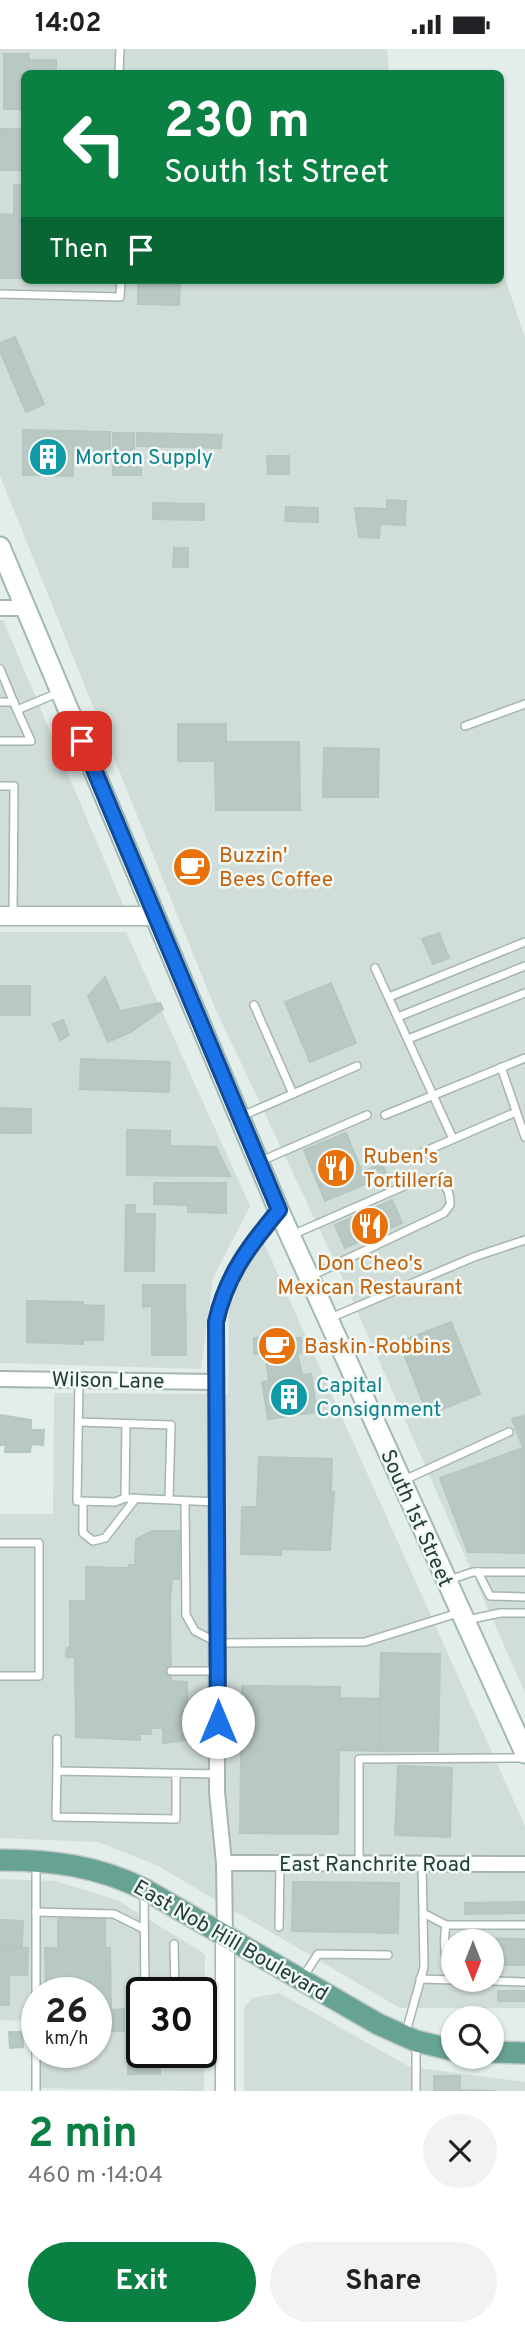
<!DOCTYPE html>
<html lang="en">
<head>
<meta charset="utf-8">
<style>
  :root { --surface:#fff; --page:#f2f2f2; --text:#202124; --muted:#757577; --accent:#0b8043 }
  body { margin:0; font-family:Overpass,sans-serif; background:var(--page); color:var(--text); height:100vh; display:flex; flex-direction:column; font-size:26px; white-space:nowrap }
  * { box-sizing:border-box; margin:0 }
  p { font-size:23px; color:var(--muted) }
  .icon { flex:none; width:38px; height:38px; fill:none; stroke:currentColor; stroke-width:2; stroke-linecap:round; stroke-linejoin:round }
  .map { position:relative; height:2042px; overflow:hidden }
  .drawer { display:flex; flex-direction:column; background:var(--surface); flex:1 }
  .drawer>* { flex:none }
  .guide { position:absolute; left:21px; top:21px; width:483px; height:214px; border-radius:10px; box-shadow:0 2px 5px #0004; background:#0b8043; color:#fff; overflow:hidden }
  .needle { width:46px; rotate:180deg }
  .controls { position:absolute; left:441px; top:1880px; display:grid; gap:14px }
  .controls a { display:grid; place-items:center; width:63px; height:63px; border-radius:50%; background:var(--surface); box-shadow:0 2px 5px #0004; font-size:35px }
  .speed { position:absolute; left:21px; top:1928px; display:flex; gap:14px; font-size:35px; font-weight:700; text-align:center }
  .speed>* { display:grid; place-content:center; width:91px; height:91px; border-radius:50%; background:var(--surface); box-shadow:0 2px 5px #0004; line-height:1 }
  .speed small { font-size:18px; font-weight:400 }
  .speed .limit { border:4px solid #111; border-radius:10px; background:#fff; color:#111 }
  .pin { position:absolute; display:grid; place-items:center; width:60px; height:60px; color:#fff; margin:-30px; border-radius:14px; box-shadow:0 4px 10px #0006 }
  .me { position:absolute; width:77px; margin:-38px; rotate:0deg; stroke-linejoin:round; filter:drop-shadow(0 0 5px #0008) }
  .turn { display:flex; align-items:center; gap:24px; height:147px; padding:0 28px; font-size:32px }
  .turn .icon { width:91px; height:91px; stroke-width:2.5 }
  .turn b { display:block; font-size:49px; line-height:60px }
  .then { display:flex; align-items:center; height:66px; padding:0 28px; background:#0003; gap:14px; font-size:26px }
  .round { display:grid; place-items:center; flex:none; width:74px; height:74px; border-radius:37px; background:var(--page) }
  .summary { display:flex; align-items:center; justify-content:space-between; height:119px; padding:0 28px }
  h1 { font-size:42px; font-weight:700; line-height:52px; color:var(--accent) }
  .button { display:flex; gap:14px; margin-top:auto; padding:14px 28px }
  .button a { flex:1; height:80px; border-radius:42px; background:var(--accent); color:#fff; font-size:28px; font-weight:700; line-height:80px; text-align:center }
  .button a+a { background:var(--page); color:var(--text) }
  .status { display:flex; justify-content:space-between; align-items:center; height:49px; padding:0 35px; background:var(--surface); direction:ltr }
  .status svg { height:19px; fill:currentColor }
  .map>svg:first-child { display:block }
  .built { fill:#d1ddd8; fill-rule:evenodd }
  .building { fill:#b8c8c2; stroke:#b5c7c0; stroke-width:2 }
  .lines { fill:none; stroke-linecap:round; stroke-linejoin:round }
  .service-casing { stroke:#a5b5b0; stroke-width:10 }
  .minor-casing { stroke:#a5b5b0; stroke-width:18 }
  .tertiary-casing { stroke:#a5b5b0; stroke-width:21 }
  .secondary-casing { stroke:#a1b9b1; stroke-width:23 }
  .primary-casing { stroke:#c1c9c7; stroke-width:24 }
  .service { stroke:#fff; stroke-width:7 }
  .minor { stroke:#fff; stroke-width:14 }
  .tertiary { stroke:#fff; stroke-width:18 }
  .secondary { stroke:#fff; stroke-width:19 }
  .primary { stroke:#67a395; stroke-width:21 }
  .route-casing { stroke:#114b97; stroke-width:18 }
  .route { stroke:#1a73e8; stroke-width:12 }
  .labels { text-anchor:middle; stroke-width:5; stroke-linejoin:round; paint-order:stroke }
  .culture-label { font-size:21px; fill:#0d838f; stroke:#f3f9f6; text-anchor:start }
  .food-label { font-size:21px; fill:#c56008; stroke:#f3f9f6; text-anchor:start }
  .street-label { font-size:21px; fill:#223e38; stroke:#f3f9f6 }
</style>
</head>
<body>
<div class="status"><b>14:02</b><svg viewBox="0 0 49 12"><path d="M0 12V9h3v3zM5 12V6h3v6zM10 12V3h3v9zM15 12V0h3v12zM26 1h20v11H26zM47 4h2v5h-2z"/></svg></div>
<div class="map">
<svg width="525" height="2042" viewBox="0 0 525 2042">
  <rect width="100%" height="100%" fill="#e3ede9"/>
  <g class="built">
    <path d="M0 0H387L389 24H24V231H500L501 217 525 289V1644L344 1232 215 959 0 427Z"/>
    <path d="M0 571H3L125 860 0 858Z"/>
    <path d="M0 883H126L250 1157 213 1229 201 1320 0 1314Z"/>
    <path d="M264 1194 525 1777V1959H400L158 1817 98 1793 0 1789V1465H53L54 1344 228 1345 229 1254 235 1235ZM453 1892H492V1930H453Z"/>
    <path d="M0 1830 55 1832 117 1851 205 1905 204 2042 31 2039V1972L0 1971ZM37 1944H96V2004H37ZM142 1944H201V2004H142Z"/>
    <path d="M279 1944 410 2018 525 2033V2042H244V1959L252 1949Z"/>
  </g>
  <g class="building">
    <path d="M4 5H29V11H56V24H24V60H4Z"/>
    <path d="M1 80H24V121H0Z"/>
    <path d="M14 136 24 137V229H0L1 165 14 166Z"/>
    <path d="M138 231H180L179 256 138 255Z"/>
    <path d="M15 288 44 355 26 363 0 302V294Z"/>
    <path d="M23 381 110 383V400H104V414H87V400L73 402V427L23 426Z"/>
    <rect x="113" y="384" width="21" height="17"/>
    <path d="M137 384 222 386 221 399 137 397Z"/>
    <path d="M267 407H289V425H268Z"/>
    <path d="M141 411V426H113V412Z"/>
    <path d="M387 451 406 452 405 476 380 475 379 489 359 488 355 459 387 460Z"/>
    <path d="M153 454 204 455V471L153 470Z"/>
    <path d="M286 458 318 459V473L285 472Z"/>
    <path d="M174 499H188V518H173Z"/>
    <path d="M178 675H226V693H299L300 761H216L215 712H178Z"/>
    <path d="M324 699 379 700 378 748H323Z"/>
    <rect x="180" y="814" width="24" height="8"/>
    <path d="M439 884 449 909 433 915 422 890Z"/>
    <path d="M105 928 120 962 160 954 163 960 131 983 108 993 88 947Z"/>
    <path d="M331 934 356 994 310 1013 285 953Z"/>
    <rect x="0" y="937" width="30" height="29"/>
    <path d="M63 971 69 986 60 991 53 975Z"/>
    <path d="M81 1010 170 1013 169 1043 80 1040Z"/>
    <path d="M0 1059 31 1060V1084H0Z"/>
    <path d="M127 1081 170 1082V1097L216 1098 230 1127 127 1126Z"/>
    <path d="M346 1084 362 1123 382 1115 387 1126 325 1152 304 1101Z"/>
    <path d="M154 1134H226V1164L188 1163V1156L154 1155Z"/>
    <path d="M392 1151 402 1174 345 1199 335 1176Z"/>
    <path d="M126 1156H135V1165H155L154 1222H125Z"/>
    <path d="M143 1236H185L186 1306H152V1257L143 1258Z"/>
    <path d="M27 1252 83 1253V1256L104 1257 103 1291H83V1295L27 1293Z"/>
    <path d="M451 1273 480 1345 428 1366 399 1293Z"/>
    <path d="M254 1289H301V1304L254 1305Z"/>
    <path d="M298 1306 302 1327 269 1332 266 1311Z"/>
    <path d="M311 1325 317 1363 268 1370 262 1333Z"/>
    <path d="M0 1366 31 1371V1381H44L43 1396 31 1395 30 1403H5L6 1396H0Z"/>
    <path d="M525 1366V1504L468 1503 440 1429 523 1399 512 1370Z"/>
    <path d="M259 1408 332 1410 331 1443H334L330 1501 281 1500V1506L241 1505 242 1458H257Z"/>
    <path d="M152 1482H183V1492H179V1530H172L170 1551 171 1632 187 1633V1691L163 1694V1679H151V1685H140V1691L76 1688 75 1608H66L67 1599H70V1552H86V1518L129 1519V1516H135L136 1490Z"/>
    <path d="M381 1604 440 1605 438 1702H379Z"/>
    <path d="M242 1637 340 1638V1649L380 1650 379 1702 339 1701 338 1785 240 1784Z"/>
    <path d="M398 1717 452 1719 450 1788 395 1786Z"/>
    <path d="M293 1833 399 1834 398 1884 292 1882Z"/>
    <path d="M525 1853V1864L465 1865V1854Z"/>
    <path d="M58 1870H105V1899H110L111 1961 124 1960V1982H96V1944H46L45 1899H58Z"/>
    <path d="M0 1871 23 1872 22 1897H0Z"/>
    <path d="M467 1889 525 1890V1916H492V1892H467Z"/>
    <path d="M0 1898 28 1899 27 1926H9V1956H0Z"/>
    <rect x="498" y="1942" width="27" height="10"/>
    <path d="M9 1983H22L23 1998 10 1999Z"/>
    <path d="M129 1989H142V2004H161L160 2025H128Z"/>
    <path d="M434 2027H460V2041L497 2042H434Z"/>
  </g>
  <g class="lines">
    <defs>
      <g id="service">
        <path d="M119 24 120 0"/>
        <path d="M0 245 120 248 121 231"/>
        <path d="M0 620 17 661"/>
        <path d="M0 653H14"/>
        <path d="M465 677 525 655"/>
        <path d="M0 692H31L17 661 60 643"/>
        <path d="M0 737H14L13 866"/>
        <path d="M375 919 453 1090"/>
        <path d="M389 948 525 893"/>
        <path d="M254 956 293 1045"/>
        <path d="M398 968 525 917"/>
        <path d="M408 990 525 944"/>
        <path d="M501 1018 525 1088"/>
        <path d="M385 1066 525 1009"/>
        <path d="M242 1067 357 1017"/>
        <path d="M407 1110 516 1063"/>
        <path d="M261 1112 367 1066"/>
        <path d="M292 1186 418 1131C437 1125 451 1136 450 1156L444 1164 309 1228"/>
        <path d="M328 1270 474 1208 525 1191"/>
        <path d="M79 1331 77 1452 115 1453 125 1449 217 1453"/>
        <path d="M79 1373 171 1376 169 1450"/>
        <path d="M402 1432 509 1383"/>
        <path d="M125 1449 126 1375"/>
        <path d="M83 1452V1484L93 1492 105 1489 136 1449"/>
        <path d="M185 1453 186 1566 195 1582 218 1594 365 1593 458 1564"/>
        <path d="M0 1494H39V1627H0"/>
        <path d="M478 1523 490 1547 525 1548"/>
        <path d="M449 1531 473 1523H525"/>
        <path d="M467 1571 500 1564H525"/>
        <path d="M171 1622H218"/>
        <path d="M57 1722V1690"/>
        <path d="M176 1725V1770L56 1768 57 1722 217 1725"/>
        <path d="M36 1815V2042"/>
        <path d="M359 1815V1710L524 1709"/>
        <path d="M144 1844 145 1944"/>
        <path d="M36 1863 114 1865 144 1880"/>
        <path d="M423 1864 446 1876H525"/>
        <path d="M446 1876C443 1895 444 1912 453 1929"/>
        <path d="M279 1878 280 1815"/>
        <path d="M174 1895 175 1944"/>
        <path d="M303 1928 318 1905 388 1906"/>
        <path d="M420 1930 525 1933"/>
        <path d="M201 1962H225"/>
        <path d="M406 1983 424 1918 422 1815"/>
        <path d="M416 2042V1993"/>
      </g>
      <g id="minor">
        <path d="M0 559H26"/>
        <path d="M0 1330 216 1333"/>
        <path d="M224 1814 525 1815"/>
        <path d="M225 1889 224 1814 217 1743 216 1273C226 1227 249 1197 279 1162"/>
      </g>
      <g id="tertiary">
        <path d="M0 867H154"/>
        <path d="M225 2042V1889"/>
      </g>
      <path id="secondary" d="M0 498 279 1162 525 1704"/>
      <g id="primary">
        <path d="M0 1811C52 1811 97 1817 144 1840L378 1975 416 1992 453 2001"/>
        <path d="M492 2003 525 2004"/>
      </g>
    </defs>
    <use href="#service" class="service-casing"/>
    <use href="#minor" class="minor-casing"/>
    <use href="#tertiary" class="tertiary-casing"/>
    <use href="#secondary" class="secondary-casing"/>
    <use href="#primary" class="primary-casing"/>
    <use href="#service" class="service"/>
    <use href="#minor" class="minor"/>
    <use href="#tertiary" class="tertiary"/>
    <use href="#secondary" class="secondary"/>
    <use href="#primary" class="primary"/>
  </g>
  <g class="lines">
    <defs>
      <path id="route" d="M82 692 279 1161C249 1197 226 1227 216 1273L218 1673"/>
    </defs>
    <use href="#route" class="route-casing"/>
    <use href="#route" class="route"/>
  </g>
  <defs>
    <symbol id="building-disc" viewBox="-11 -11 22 22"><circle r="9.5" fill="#0f9aa8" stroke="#f3f9f6"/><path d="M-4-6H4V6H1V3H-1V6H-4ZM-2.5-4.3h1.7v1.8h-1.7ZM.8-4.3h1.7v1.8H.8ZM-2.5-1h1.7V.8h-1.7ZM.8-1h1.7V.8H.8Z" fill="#fff"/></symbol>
    <symbol id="cafe-disc" viewBox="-11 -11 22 22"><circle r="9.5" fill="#e8710a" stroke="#f3f9f6"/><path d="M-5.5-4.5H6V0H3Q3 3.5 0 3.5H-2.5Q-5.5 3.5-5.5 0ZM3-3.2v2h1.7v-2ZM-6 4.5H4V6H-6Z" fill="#fff"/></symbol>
    <symbol id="restaurant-disc" viewBox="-11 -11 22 22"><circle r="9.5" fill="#e8710a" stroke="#f3f9f6"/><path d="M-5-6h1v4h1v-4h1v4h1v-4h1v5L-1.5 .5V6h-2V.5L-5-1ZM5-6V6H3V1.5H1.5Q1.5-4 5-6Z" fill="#fff"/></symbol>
  </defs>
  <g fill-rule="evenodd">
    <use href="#building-disc" x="26" y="386" width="44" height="44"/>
    <use href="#cafe-disc" x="170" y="796" width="44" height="44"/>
    <use href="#restaurant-disc" x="314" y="1097" width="44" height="44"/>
    <use href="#restaurant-disc" x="348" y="1155" width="44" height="44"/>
    <use href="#cafe-disc" x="255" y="1275" width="44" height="44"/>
    <use href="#building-disc" x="267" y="1326" width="44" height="44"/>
  </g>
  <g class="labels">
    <g class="culture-label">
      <text x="75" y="415">Morton Supply</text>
      <text x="316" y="1343">Capital<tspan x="316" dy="24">Consignment</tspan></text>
    </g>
    <g class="food-label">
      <text x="219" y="813">Buzzin'<tspan x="219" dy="24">Bees Coffee</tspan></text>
      <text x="363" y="1114">Ruben's<tspan x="363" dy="24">Tortillería</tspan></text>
      <text x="370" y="1221" text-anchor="middle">Don Cheo's<tspan x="370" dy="24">Mexican Restaurant</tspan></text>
      <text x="304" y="1304">Baskin-Robbins</text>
    </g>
    <g class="street-label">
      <text transform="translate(108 1331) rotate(1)" y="7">Wilson Lane</text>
      <text transform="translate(417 1469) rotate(66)" y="7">South 1st Street</text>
      <text x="375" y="1822">East Ranchrite Road</text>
      <text transform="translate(231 1891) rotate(30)" y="7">East Nob Hill Boulevard</text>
    </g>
  </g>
</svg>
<div class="controls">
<a><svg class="needle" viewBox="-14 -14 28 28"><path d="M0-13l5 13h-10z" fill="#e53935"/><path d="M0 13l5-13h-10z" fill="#757577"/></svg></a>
<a><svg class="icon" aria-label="search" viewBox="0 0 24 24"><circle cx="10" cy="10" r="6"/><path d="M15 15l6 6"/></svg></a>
</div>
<div class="speed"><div>26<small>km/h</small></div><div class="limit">30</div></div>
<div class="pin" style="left:82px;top:692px;background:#d93025"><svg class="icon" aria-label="arrive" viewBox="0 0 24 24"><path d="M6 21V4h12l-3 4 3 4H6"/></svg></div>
<svg class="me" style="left:218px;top:1673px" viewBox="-20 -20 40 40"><circle r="19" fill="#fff"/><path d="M0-13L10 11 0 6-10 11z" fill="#1a73e8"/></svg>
<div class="guide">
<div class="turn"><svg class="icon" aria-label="left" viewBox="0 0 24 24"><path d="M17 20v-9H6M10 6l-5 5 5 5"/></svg><div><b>230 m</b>South 1st Street</div></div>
<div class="then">Then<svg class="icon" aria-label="arrive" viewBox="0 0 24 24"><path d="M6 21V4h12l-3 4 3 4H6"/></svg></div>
</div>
</div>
<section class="drawer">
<div class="summary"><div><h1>2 min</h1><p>460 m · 14:04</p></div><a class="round"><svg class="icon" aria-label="close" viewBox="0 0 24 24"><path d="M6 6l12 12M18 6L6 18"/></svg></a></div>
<div class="button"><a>Exit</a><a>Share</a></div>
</section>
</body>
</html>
